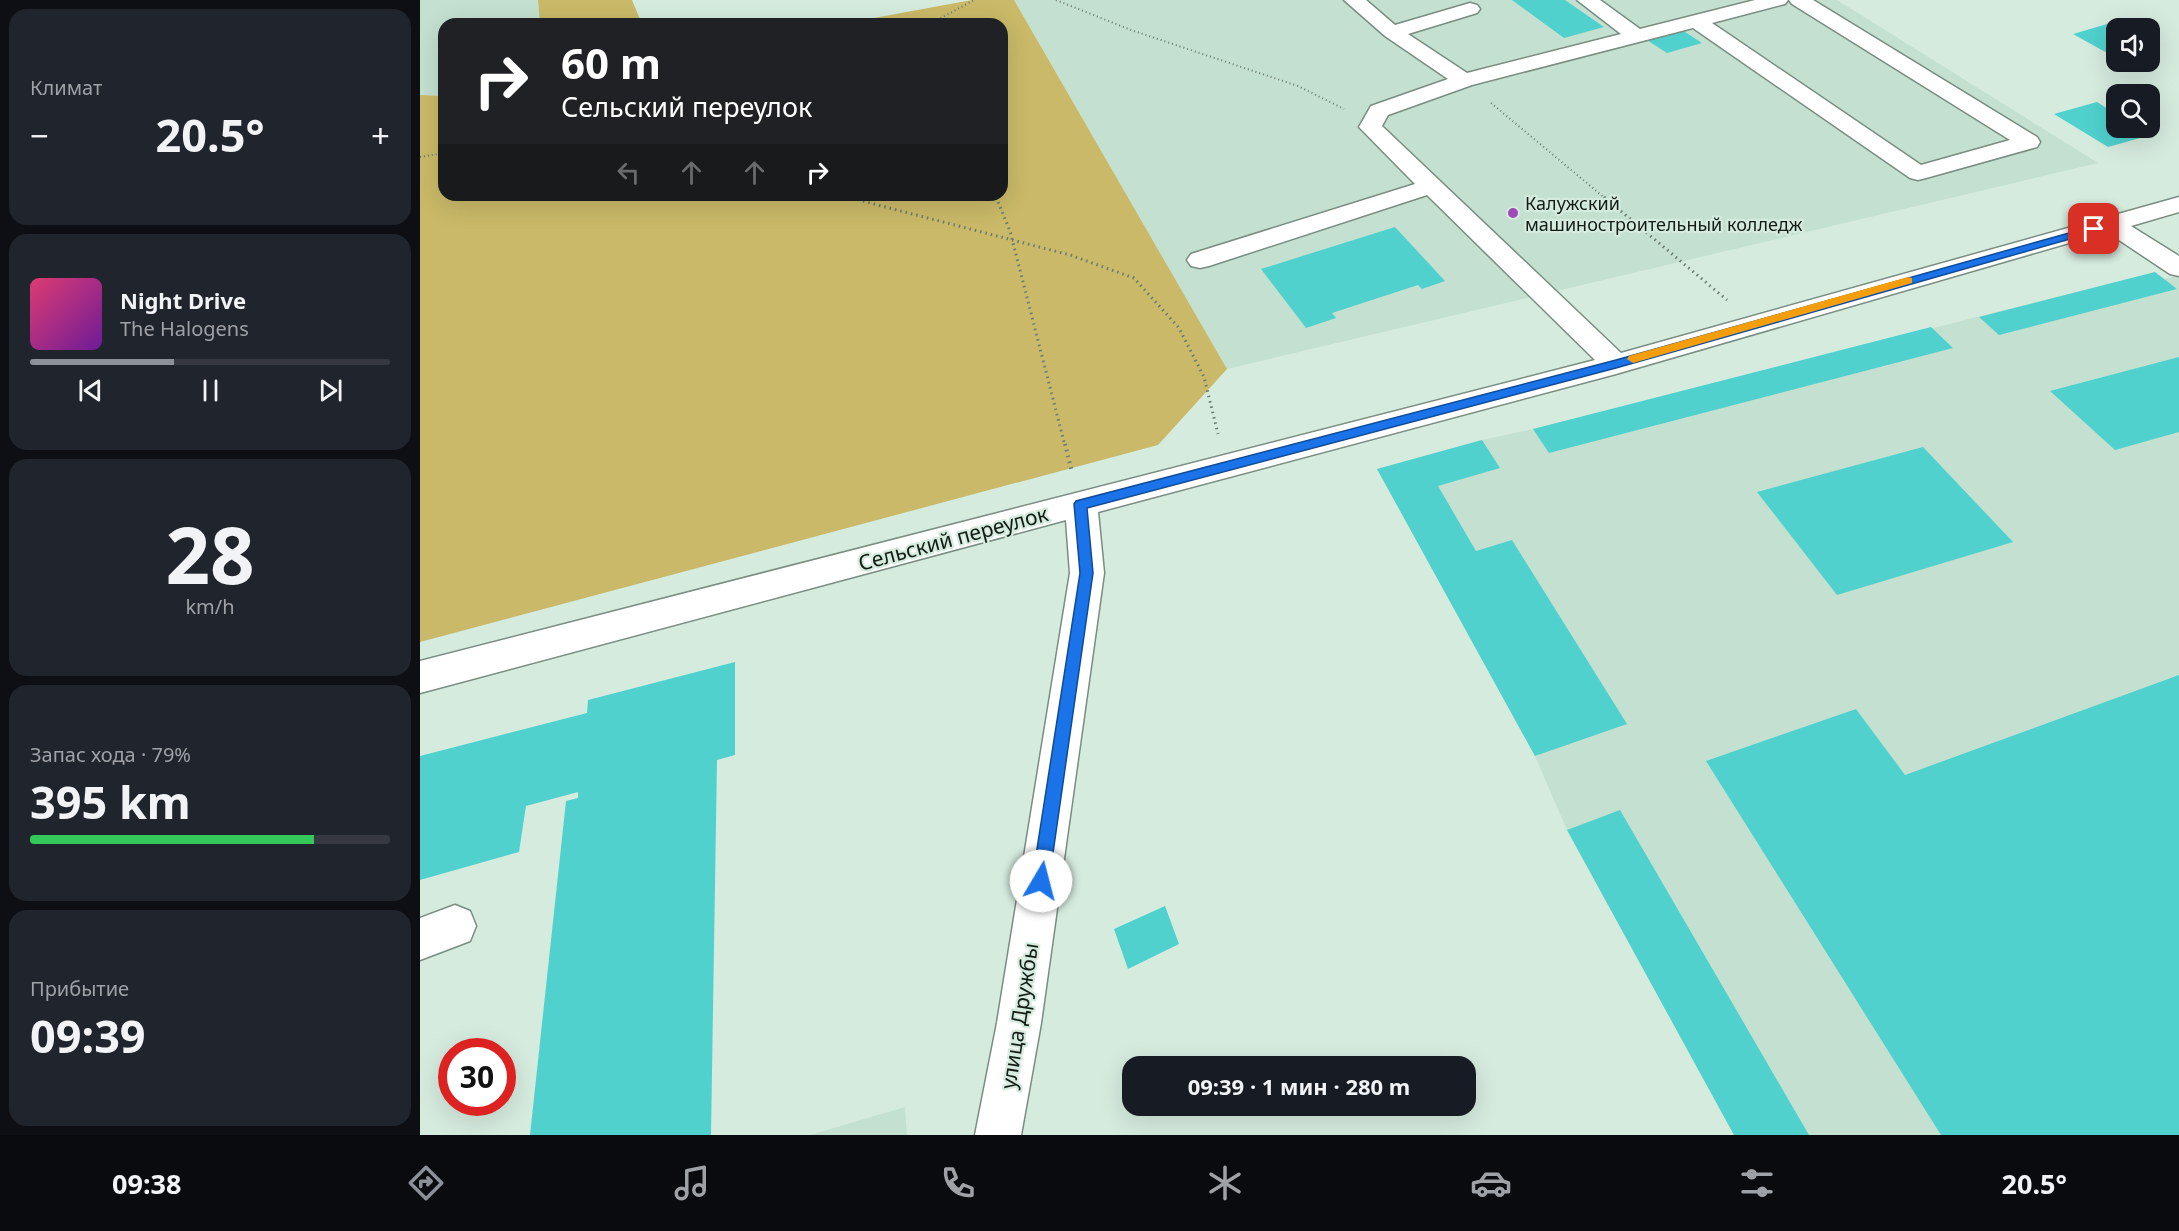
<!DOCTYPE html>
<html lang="ru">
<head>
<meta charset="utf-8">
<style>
	:root { --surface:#171b24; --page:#20242c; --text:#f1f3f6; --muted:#9ea1a6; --line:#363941; --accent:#8c9099 }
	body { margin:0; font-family:"Noto Sans",sans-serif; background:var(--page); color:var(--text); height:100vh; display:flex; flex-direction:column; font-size:22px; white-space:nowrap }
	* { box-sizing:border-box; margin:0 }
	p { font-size:20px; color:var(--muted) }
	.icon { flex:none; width:33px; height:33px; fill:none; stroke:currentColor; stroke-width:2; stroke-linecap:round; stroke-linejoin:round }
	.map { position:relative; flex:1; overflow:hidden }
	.details { display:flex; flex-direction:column; gap:9px; padding:9px; background:#0d0f14; width:420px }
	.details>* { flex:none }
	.hud { position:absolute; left:18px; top:18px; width:570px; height:183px; border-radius:18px; box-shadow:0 6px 24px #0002; background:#202124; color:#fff; overflow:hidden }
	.controls { position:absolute; left:1686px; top:18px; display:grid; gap:12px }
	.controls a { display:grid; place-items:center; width:54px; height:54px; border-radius:12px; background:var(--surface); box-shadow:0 6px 24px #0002; font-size:30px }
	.speed { position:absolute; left:18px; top:1038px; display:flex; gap:12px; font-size:30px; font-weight:700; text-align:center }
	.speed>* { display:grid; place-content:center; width:78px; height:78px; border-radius:50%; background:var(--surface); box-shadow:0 6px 24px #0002; line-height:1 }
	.speed .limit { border:9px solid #d22; background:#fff; color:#111 }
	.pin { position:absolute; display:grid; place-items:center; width:51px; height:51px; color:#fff; margin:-26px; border-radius:12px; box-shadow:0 3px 9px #0006 }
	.me { position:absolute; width:66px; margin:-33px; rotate:8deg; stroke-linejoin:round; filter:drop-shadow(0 0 4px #0008) }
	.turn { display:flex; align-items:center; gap:21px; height:126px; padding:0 24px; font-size:27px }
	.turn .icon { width:78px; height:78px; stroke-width:2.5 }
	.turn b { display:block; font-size:42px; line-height:51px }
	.lanes { display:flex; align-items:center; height:57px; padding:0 24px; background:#0003; justify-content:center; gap:30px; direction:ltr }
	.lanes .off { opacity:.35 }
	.big { font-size:45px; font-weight:700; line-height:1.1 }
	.details .tile { flex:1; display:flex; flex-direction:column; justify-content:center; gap:9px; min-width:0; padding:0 21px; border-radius:18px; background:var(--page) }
	.details .dial { align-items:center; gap:0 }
	.dial b { font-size:78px; line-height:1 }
	.song { display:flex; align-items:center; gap:18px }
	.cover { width:72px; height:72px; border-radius:9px; background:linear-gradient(135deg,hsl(340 70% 55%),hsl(280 70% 35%)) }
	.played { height:6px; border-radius:3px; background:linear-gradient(90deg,var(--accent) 40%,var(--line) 40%) }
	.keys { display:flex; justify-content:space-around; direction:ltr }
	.heat { display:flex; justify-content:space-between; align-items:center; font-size:33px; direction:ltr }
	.charge { height:9px; border-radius:4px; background:linear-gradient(90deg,#34c759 79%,var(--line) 0) }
	.trip { position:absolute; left:702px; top:1056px; width:354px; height:60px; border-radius:18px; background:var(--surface); box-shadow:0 6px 24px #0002; font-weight:700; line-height:60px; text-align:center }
	.tabs { display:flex; height:96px; justify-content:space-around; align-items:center; background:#090b0e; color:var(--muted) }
	.tabs .icon { width:42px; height:42px }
	.tabs .on { color:var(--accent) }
	.tabs b { font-size:27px; color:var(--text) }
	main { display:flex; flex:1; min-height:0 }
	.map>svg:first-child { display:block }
</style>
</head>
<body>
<main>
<section class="details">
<div class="tile"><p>Климат</p>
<div class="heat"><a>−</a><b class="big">20.5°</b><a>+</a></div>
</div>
<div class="tile">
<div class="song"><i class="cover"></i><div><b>Night Drive</b><p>The Halogens</p></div></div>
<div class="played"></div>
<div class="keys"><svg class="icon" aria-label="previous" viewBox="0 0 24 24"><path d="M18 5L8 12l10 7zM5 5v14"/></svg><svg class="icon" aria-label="pause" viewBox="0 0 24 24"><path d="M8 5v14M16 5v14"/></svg><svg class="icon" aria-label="next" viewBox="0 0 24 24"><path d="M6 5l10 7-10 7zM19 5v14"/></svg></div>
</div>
<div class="tile dial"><b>28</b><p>km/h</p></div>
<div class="tile"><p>Запас хода · 79%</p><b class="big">395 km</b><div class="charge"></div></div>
<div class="tile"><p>Прибытие</p><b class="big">09:39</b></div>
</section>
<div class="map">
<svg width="1759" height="1135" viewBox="0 0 1759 1135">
	<rect width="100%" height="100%" fill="#d5ebde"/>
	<path fill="#c3e0d0" d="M0 0H118L120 24H24V96L0 95Z
		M594 0H1417L1678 163 807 369Z
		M1735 272 1744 279 1759 275V1135H1314L1147 830 1115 756 957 469 1062 440 1113 429Z
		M485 1107 487 1135H390Z"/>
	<path fill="#c9b968" d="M118 0H212L222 24H120Z
		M552 0H594L807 369 738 445 0 642V95L24 96V195H582V24H421Z"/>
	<path fill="#50d1ce" d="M1092 0H1145L1184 27 1144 38Z
		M1694 22 1706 28H1696V58L1653 34Z
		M1262 30 1282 43 1247 53 1227 40Z
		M1677 102 1696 114V128H1719L1731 135 1688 147 1634 114Z
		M975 227 1025 281 1002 289 998 285 912 313 916 318 886 328 841 269Z
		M1735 272 1757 289 1579 335 1559 317Z
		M1511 327 1533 348 1129 453 1113 429Z
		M1759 357V432L1695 450 1630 391Z
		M1062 440 1080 468 1018 486 1056 551 1092 540 1207 724 1115 756 957 469Z
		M1503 447 1593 542 1417 595 1337 492Z
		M315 662V755L297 760 291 1135H110L146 801 158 798V792L106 806 99 852 0 880V756L167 713 168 700Z
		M1759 675V1135H1521L1286 761 1436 709 1485 775Z
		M1200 810 1389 1135H1314L1147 830Z
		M745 906 759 944 708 969 694 929Z"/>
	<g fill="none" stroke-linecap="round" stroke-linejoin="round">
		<defs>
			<path id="minor" d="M924 0H946L975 25 1050 3 1057 5 1060 9 1057 13 988 34 1047 73 1201 34 1157 0H1180L1220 29 1335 0H1368L1365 4 1292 23 1501 165 1590 140 1372 4 1369 0H1393L1617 137 1620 142 1617 147 1506 178 1498 180 1490 178 1273 28 1052 85 968 115 962 126 1201 353 1759 197V212L1711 226 1759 256V276L1750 274 1687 232 1196 374 678 512 684 573 621 1023 601 1135H555L577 1023 650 573 646 520 0 693V661L1175 360 1007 195 789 266 780 268 771 266 767 260 771 254 995 184 939 127 951 106 1028 79 965 36Z
				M35 905 50 911 56 926 50 941 0 960V918Z"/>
		</defs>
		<use href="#minor" stroke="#798d82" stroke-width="3"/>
		<path stroke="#6b7a72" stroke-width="2" stroke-dasharray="1 3" stroke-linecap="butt" d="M636 0 711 30 878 86 924 109
			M510 24 554 0
			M1071 103 1186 199
			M0 157 24 153
			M418 195 433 199
			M575 195 577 199"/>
		<path stroke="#6b7a72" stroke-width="3" stroke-dasharray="1.5 4" stroke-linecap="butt" d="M427 197 650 255 714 278 759 328 784 377 798 434
			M576 197 590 231 645 446
			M1184 197 1307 300"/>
		<path stroke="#6b7a72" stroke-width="4" stroke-dasharray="1.5 4.5" stroke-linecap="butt" d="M645 444 652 472"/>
		<use href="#minor" fill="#fff" fill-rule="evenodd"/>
	</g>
	<path fill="#1a73e8" stroke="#114b97" stroke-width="1.5" d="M1674 226 1679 229 1678 231 1196 368 667 508 673 573 629 881 626 887 621 890 615 887 612 881 660 573 654 504 656 501 1196 360Z"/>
	<path fill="#f59e0b" d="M1488 277 1492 278V283L1213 363 1207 359 1209 356Z"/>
	<circle fill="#9e4ab8" stroke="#d5ebde" stroke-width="2" cx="1093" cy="213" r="6"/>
	<g text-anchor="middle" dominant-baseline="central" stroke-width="4.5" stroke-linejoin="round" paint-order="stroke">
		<g font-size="18" fill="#131b17" stroke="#d5ebde" text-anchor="start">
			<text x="1105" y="203">Калужский<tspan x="1105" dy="21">машиностроительный колледж</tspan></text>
		</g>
		<g font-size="21" fill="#131b17" stroke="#d5ebde">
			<text transform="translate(533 538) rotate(-15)">Сельский переулок</text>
			<text transform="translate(599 1016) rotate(-81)">улица Дружбы</text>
		</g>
	</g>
</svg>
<div class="controls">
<a><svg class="icon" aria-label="sound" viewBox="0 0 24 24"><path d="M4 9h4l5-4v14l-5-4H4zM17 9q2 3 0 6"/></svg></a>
<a><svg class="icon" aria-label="search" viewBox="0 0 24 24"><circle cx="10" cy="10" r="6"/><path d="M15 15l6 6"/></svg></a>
</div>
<div class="speed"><div class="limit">30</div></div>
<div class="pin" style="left:1674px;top:229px;background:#d93025"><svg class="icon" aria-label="arrive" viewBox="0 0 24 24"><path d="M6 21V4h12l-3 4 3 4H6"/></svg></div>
<svg class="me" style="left:621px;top:881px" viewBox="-20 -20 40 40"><circle r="19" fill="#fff"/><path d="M0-13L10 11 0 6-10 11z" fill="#1a73e8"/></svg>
<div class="trip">09:39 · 1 мин · 280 m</div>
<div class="hud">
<div class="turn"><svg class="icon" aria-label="right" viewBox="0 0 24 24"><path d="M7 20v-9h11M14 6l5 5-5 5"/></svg><div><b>60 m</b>Сельский переулок</div></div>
<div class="lanes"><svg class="icon off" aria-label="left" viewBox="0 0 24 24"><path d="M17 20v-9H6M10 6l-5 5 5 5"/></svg><svg class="icon off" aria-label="ahead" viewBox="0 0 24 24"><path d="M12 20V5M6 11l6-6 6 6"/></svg><svg class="icon off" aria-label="ahead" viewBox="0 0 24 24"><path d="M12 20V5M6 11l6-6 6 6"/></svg><svg class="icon" aria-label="right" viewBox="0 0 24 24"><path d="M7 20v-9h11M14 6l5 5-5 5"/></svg></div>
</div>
</div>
</main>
<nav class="tabs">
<b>09:38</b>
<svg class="icon on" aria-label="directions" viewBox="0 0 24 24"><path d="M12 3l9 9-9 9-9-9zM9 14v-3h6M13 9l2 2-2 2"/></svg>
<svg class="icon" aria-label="music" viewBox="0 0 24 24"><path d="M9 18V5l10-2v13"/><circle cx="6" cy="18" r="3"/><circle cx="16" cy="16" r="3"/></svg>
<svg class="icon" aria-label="phone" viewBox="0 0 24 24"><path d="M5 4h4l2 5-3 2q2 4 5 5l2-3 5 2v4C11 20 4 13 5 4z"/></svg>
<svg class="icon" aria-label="climate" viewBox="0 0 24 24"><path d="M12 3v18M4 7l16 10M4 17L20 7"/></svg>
<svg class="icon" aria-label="car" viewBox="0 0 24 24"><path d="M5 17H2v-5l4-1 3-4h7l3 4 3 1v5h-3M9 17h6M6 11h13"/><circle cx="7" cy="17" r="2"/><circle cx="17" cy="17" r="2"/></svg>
<svg class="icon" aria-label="filters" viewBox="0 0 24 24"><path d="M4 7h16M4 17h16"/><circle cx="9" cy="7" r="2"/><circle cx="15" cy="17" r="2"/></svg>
<b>20.5°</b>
</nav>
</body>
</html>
